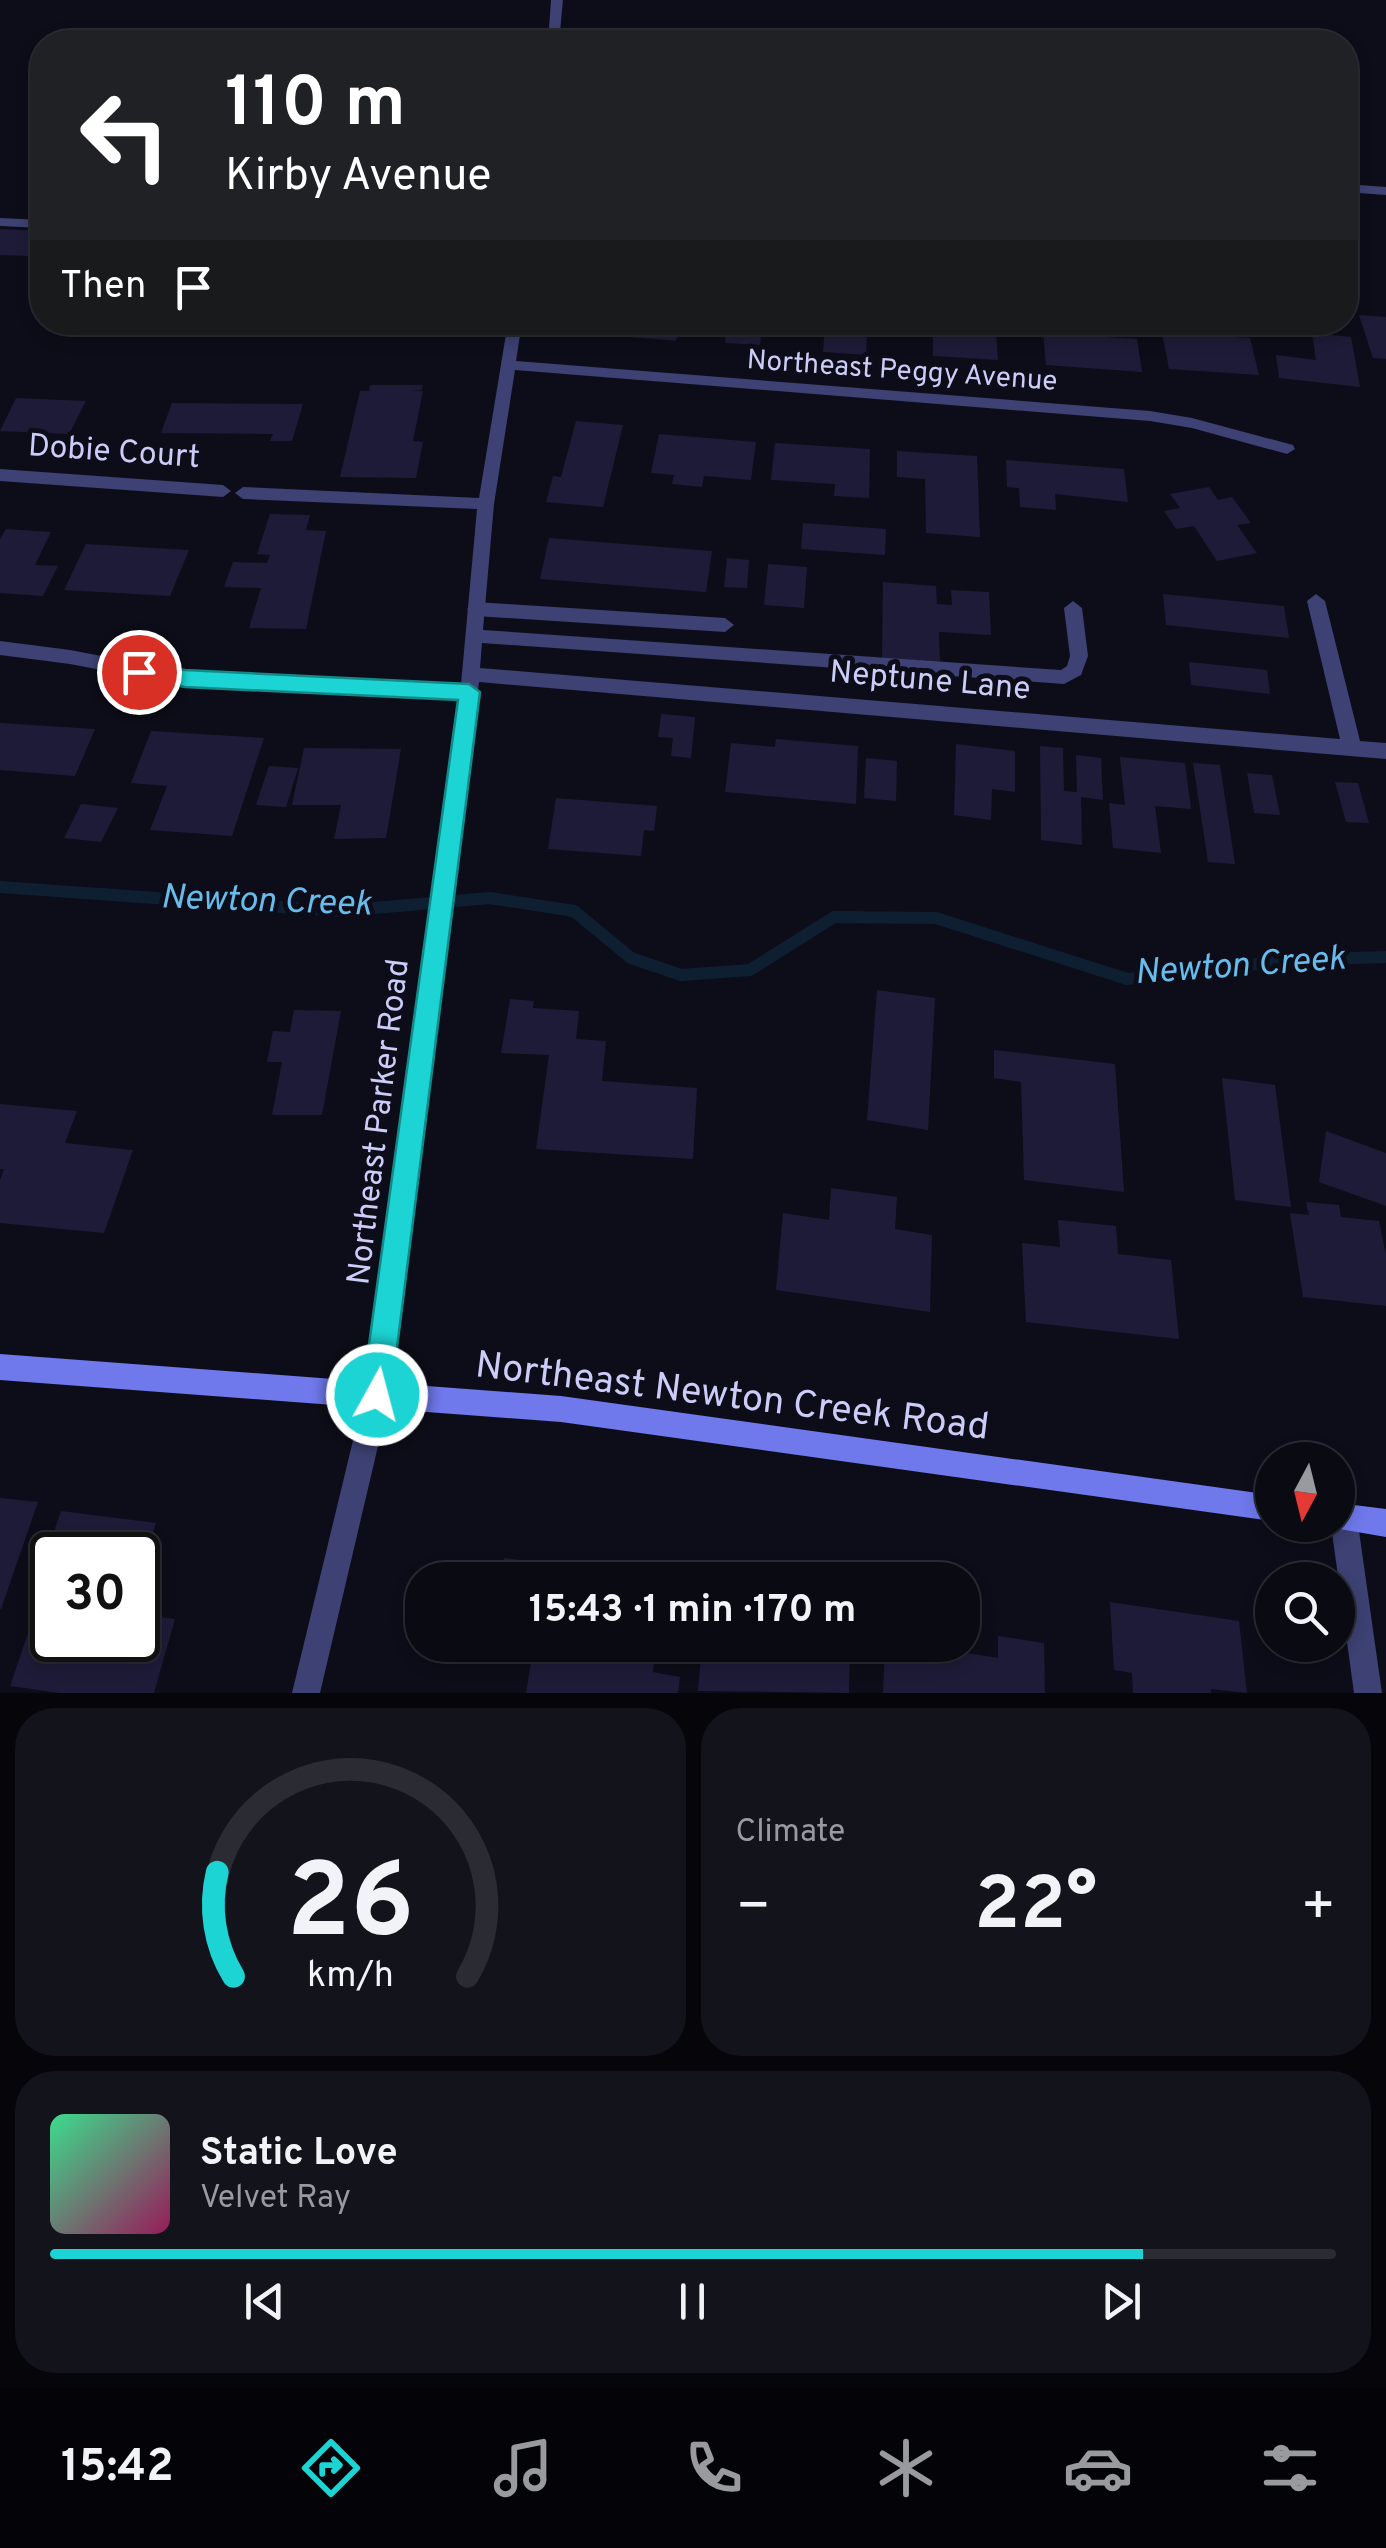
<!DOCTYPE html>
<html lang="en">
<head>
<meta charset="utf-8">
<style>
	:root { --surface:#0a0a13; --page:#13131c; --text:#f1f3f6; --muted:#999aa0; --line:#2a2b33; --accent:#1cd4d3 }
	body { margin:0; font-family:Overpass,sans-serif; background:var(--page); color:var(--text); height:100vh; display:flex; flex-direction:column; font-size:38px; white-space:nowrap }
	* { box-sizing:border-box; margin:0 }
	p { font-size:32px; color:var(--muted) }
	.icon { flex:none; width:55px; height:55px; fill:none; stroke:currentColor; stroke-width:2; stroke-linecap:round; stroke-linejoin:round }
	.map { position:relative; height:1693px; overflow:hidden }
	.side { display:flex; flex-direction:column; gap:15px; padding:15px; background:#06060a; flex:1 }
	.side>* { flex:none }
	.guide { position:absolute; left:30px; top:30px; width:1328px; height:305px; border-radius:40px; box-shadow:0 5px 15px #0003,0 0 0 2px var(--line); background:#202124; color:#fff; overflow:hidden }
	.needle { width:65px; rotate:187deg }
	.buttons { position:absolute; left:1255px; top:1442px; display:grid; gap:20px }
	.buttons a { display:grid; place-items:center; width:100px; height:100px; border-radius:50%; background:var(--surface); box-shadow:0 5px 15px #0003,0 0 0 2px var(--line); font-size:50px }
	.speed { position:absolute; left:30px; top:1532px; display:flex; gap:20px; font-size:50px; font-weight:700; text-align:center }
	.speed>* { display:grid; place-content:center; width:130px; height:130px; border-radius:50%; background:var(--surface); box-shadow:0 5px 15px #0003,0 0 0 2px var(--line); line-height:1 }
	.speed .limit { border:5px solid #111; border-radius:15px; background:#fff; color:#111 }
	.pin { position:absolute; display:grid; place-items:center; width:85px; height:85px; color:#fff; margin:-42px; border:5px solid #fff; border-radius:50%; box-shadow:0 2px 10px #0007 }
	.me { position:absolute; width:110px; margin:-55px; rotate:7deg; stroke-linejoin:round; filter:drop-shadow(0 0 8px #0008) }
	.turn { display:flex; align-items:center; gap:35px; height:210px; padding:0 30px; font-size:45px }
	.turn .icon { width:130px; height:130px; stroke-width:2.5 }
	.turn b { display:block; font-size:70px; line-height:85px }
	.then { display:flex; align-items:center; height:95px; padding:0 30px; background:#0003; gap:20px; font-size:38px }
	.big { font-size:75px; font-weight:700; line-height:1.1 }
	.side .tile { flex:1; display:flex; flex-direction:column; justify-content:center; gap:15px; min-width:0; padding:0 35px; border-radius:40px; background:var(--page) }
	.side .dial { align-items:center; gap:0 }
	.dial svg { height:260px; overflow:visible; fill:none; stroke:var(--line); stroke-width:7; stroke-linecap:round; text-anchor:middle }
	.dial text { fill:var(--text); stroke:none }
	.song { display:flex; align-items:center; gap:30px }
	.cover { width:120px; height:120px; border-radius:15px; background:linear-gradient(135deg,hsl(150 70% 55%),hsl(330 70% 35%)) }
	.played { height:10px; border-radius:5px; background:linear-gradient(90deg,var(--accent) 85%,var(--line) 85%) }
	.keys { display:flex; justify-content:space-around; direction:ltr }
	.heat { display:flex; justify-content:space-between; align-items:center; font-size:55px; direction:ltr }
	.side .tiles { flex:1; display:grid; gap:15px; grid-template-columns:1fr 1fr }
	.tile:last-child { grid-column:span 2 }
	.trip { position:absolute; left:405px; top:1562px; width:575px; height:100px; border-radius:40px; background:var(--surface); box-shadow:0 5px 15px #0003,0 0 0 2px var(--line); font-weight:700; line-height:100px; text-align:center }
	.tabs { display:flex; height:160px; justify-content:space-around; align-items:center; background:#040408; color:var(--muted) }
	.tabs .icon { width:70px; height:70px }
	.tabs .active { color:var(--accent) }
	.tabs b { font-size:45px; color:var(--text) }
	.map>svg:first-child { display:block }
</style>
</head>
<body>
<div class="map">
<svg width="1386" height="1693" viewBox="0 0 1386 1693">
	<rect width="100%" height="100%" fill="#0d0d19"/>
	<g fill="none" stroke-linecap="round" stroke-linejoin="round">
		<path stroke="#0e1f32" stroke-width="12" d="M0 887 339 911 490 898 574 911 631 958 681 975 750 970 834 917 936 918 1127 979 1292 960 1386 957"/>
	</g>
	<path fill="#1e1b38" d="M1345 147H1353L1359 172 1345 171Z
		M0 229 42 231V236L30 256 0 255Z
		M1359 315 1386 317V359L1373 358Z
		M578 322H681L676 341 575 332Z
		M728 322H798L797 328 762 326 760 345 725 343Z
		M841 322H920V335L867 331 866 355 823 352 825 323Z
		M1160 322 1199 323 1202 335 1250 338 1259 375 1169 369Z
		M933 329 996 332 998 360 933 356Z
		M1043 333 1137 339 1142 372 1046 365Z
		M1312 333 1351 337 1360 387 1279 378 1276 355 1316 360Z
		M370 385H423L422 390H408L423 391 413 441 423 442 416 478 340 477 360 391H369Z
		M16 398 86 401 69 434 0 431Z
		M172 403 303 404 292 441H270L273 434 161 433Z
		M576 421 623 425 603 507 546 502 553 476 561 477Z
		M659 434 756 442 751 480 704 476 702 487 672 484 674 475 651 473Z
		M775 443 870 449 869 498 834 496 835 484 771 480Z
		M897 451 977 456 980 537 926 533 925 479 897 477Z
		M1006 460 1124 469 1128 502 1055 494 1056 510 1020 507 1019 488 1007 487Z
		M1209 487 1218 500 1232 497 1251 523 1237 525 1257 553 1217 561 1194 526 1176 529 1164 511 1180 508 1170 494Z
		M270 514 310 515 306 530 326 531 306 629 249 628 261 588 224 587 233 562 267 563 270 555 257 554Z
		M803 523 886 529 885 555 801 549Z
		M6 529 51 532 35 565 58 566 43 596 0 593V539Z
		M549 538 712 551 706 592 540 579Z
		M86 544 189 550 170 596 64 590Z
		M727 558 749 560 747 588 724 587Z
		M768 564 807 567 804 608 764 605Z
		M883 582 936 586 937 604 952 605 951 590 989 592 991 635 939 632 940 663 882 659Z
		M1163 594 1284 606 1289 638 1166 625Z
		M1189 662 1267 670 1270 694 1191 685Z
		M661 714 695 717 691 758 671 756 673 738 658 737Z
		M0 723 95 729 75 776 0 770Z
		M151 731 264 738 232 836 150 830 167 786 131 783Z
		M776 739 858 746 856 804 725 792 731 743 775 747Z
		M956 744 1015 751V792L992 789 991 820 954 815Z
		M1040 746 1063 748 1064 791 1077 792 1076 755 1101 758 1103 800 1081 797 1082 845 1041 840Z
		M304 748 401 749 386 838 334 839 341 805H292Z
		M1120 757 1185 763 1191 809 1155 806 1161 853 1113 848 1109 803 1125 805Z
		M866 758 897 761 896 801 864 798Z
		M1193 763 1220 765 1235 864 1208 862Z
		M269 766 298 768 286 807 256 805Z
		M1247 773 1272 775 1280 815 1254 813Z
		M1335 782 1358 783 1369 823 1346 822Z
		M556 798 657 806 654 831 644 830 641 856 548 849Z
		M81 804 118 808 101 842 64 838Z
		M877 990 935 998 928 1130 867 1120Z
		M510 999 534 1001 533 1008 579 1011 576 1039 606 1041 602 1081 697 1088 693 1159 536 1149 549 1055 501 1053Z
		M294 1010 341 1011 322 1115H272L282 1062H267L273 1031 290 1032Z
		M994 1050 1115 1064 1124 1192 1024 1180 1021 1082 994 1078Z
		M1222 1078 1275 1085 1291 1207 1235 1200Z
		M0 1104 77 1111 65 1143 133 1150 104 1233 0 1223V1180L4 1169H0Z
		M1326 1131 1386 1153V1206L1319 1182Z
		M831 1188 897 1197 895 1229 932 1235 930 1312 776 1290 783 1213 829 1220Z
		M1306 1202 1339 1205 1341 1217 1379 1221 1386 1255V1306L1303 1297 1290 1213 1309 1215Z
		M1058 1220 1116 1226 1118 1254 1171 1260 1179 1339 1026 1322 1022 1243 1060 1247Z
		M0 1498 38 1502 1 1609H0Z
		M61 1511 156 1523 138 1582V1555H52V1640H138V1614L175 1619 154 1693H59L10 1686 41 1595 33 1594Z
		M504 1558 648 1578 647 1580H500Z
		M1110 1602 1239 1621 1247 1693 1211 1689V1693H1133L1132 1673 1114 1670Z
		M998 1636 1044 1643 1045 1693H883L885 1645H917L998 1658Z
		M488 1645H656L653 1672 680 1677 678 1693H526L531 1662 486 1655Z
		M702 1645H850L849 1693 698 1691Z"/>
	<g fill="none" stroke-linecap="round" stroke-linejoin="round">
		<path fill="#3d4173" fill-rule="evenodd" d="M476 602 725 618 734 625 725 632 476 616 467 609Z"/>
		<path fill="#3d4173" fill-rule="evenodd" d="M551 0H563L559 42H548Z
			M1345 184 1386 187V195L1345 192Z
			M0 218 42 220V228L0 226Z
			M508 322H522L516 361 1150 411 1192 418 1293 445 1295 449 1287 454 1192 428 1150 421 515 370 494 504 483 630 1061 670 1067 666 1070 656 1064 608 1073 601 1082 608 1088 656 1081 675 1064 684 482 643 480 668 1340 739 1307 601 1316 594 1325 601 1360 741 1386 743V759L479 682 390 1395 320 1693H292L364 1395 459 699 185 686 70 664 0 655V641L70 650 185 672 461 684 477 509 243 499 235 493 243 487 479 498Z
			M0 469 223 485 231 491 223 497 0 481Z
			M1343 1503 1353 1507 1357 1517 1382 1693H1354L1331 1525H1338V1506Z"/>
		<path fill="#6f79ec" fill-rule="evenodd" d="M0 1354 561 1396 1272 1495V1521L561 1422 0 1380Z
			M1338 1503 1386 1509V1537L1328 1527 1338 1525Z"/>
	</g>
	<path fill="#1cd4d3" stroke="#128a89" stroke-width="2.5" d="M139 663 185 670 469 684 480 692 391 1395 387 1406 377 1410 366 1406 362 1395 458 700 185 687 131 677 128 672Z"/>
	<g text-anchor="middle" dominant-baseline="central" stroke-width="10" stroke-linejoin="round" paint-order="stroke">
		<g font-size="28" fill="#ccccf8" stroke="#0d0d19">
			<text transform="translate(902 372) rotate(4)">Northeast Peggy Avenue</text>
		</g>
		<g font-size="32" fill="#ccccf8" stroke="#0d0d19">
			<text transform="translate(114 453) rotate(4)">Dobie Court</text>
			<text transform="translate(930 682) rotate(5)">Neptune Lane</text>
			<text transform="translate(380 1122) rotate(-83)">Northeast Parker Road</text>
		</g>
		<g font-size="35" font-style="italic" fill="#67bceb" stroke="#0d0d19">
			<text transform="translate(266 902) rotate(2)">Newton Creek</text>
			<text transform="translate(1240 967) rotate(-4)">Newton Creek</text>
		</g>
		<g font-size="38" fill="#ccccf8" stroke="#0d0d19">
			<text transform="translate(732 1398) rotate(7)">Northeast Newton Creek Road</text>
		</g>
	</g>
</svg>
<div class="buttons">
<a><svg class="needle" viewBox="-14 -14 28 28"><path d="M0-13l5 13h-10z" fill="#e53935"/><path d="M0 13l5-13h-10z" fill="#999aa0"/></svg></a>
<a><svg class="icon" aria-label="search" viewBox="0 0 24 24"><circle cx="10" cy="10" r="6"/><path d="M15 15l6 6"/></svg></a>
</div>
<div class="speed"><div class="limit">30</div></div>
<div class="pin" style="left:139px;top:672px;background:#d93025"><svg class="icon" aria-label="arrive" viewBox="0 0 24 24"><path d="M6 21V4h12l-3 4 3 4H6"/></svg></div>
<svg class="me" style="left:377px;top:1395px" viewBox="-20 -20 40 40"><circle r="17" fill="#1cd4d3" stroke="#fff" stroke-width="3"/><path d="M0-11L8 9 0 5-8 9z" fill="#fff"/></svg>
<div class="trip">15:43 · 1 min · 170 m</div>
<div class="guide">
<div class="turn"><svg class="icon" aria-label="left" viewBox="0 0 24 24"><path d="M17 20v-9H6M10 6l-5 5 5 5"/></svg><div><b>110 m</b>Kirby Avenue</div></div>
<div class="then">Then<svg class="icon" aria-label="arrive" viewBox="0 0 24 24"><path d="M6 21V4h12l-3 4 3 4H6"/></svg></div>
</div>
</div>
<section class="side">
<div class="tiles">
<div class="tile dial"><svg viewBox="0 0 100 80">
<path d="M14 69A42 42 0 1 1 86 69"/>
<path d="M14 69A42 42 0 0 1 9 37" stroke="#1cd4d3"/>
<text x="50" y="56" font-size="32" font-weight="700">26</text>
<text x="50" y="72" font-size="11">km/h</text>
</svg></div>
<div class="tile"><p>Climate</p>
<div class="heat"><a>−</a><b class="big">22°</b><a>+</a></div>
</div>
<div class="tile">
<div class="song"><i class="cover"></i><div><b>Static Love</b><p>Velvet Ray</p></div></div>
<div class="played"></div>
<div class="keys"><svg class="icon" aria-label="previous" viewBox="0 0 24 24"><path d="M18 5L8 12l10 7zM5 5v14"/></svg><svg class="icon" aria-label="pause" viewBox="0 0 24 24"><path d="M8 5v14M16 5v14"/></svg><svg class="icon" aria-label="next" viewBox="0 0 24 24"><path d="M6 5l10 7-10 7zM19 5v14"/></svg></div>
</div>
</div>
</section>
<nav class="tabs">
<b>15:42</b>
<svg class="icon active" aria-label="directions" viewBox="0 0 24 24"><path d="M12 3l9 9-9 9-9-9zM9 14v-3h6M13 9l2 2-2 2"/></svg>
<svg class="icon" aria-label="music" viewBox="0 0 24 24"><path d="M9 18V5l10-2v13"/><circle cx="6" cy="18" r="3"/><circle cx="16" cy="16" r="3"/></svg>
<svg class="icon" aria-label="phone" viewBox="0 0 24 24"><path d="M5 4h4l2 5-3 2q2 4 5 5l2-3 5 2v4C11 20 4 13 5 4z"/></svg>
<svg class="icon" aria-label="climate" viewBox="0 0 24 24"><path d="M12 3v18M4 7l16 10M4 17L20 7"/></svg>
<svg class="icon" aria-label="car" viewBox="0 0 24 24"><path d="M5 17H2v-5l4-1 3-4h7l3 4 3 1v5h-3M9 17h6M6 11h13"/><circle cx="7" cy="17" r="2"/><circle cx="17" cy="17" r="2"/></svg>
<svg class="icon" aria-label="filters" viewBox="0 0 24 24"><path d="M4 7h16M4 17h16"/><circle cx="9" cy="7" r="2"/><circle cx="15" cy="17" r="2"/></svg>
</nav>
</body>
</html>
